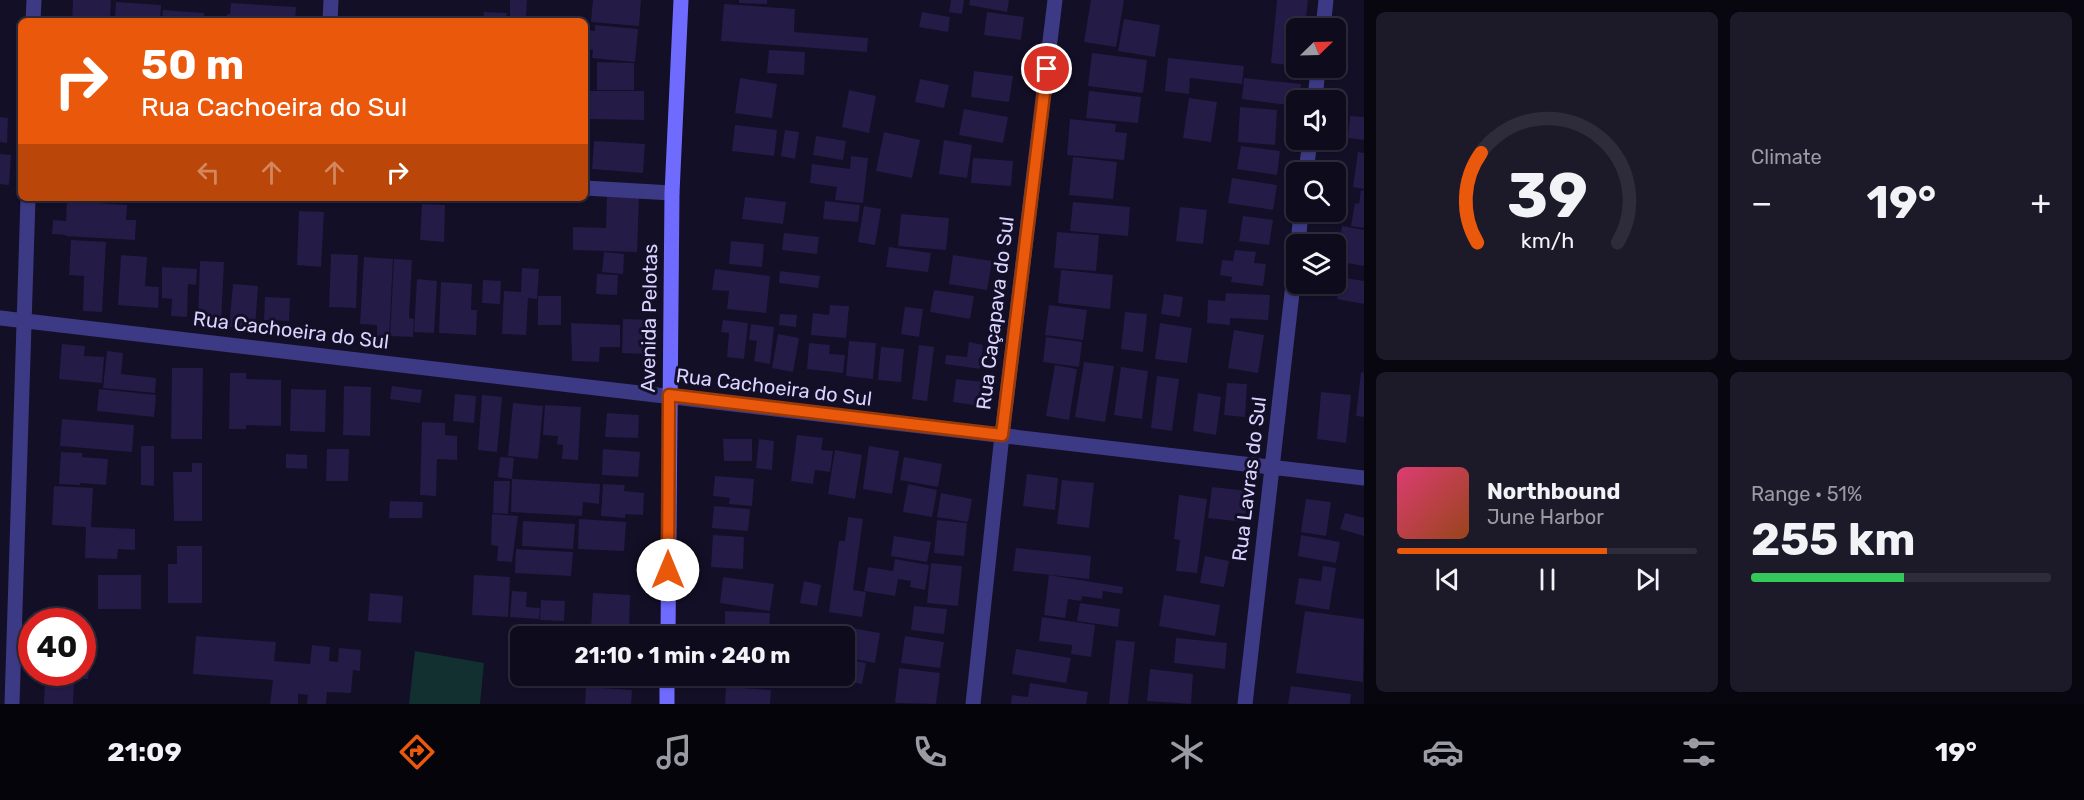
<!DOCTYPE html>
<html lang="en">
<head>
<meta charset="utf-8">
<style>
	:root { --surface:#0e0b1c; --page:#1c1929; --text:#f1f3f6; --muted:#9b9ba3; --line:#2e2b3b; --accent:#ea580c }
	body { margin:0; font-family:Rubik,sans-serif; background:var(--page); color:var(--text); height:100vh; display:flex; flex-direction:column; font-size:22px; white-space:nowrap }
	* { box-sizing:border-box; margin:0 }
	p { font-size:20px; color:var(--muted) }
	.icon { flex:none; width:33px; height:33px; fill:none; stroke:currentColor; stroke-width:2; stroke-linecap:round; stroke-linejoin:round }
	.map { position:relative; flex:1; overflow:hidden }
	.panel { display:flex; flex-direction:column; gap:12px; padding:12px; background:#08060f; width:720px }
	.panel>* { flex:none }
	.banner { position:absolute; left:18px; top:18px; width:570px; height:183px; border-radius:9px; box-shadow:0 2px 4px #0004,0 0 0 2px var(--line); background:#ea580c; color:#fff; overflow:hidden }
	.needle { width:39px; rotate:67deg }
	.tools { position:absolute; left:1286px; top:18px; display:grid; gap:12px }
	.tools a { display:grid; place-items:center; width:60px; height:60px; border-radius:9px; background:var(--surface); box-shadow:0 2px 4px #0004,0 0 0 2px var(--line); font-size:30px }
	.speed { position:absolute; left:18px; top:608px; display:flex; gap:12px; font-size:30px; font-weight:700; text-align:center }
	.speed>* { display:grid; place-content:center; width:78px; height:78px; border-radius:50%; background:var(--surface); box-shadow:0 2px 4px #0004,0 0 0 2px var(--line); line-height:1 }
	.speed .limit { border:9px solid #d22; background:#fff; color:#111 }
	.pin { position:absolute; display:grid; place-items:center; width:51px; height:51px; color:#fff; margin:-26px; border:3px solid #fff; border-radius:50%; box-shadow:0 2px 6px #0007 }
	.me { position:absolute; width:66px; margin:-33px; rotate:0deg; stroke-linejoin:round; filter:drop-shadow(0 0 4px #0008) }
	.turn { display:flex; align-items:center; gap:21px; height:126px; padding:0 24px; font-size:27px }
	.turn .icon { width:78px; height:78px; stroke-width:2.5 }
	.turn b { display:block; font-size:42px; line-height:51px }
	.lanes { display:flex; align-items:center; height:57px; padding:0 24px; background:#0003; justify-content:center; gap:30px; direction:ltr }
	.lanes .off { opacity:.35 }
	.big { font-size:45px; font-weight:700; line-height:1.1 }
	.panel .widget { flex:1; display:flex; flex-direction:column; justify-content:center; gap:9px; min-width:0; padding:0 21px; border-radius:9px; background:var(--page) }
	.panel .dial { align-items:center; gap:0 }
	.dial svg { height:156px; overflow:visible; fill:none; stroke:var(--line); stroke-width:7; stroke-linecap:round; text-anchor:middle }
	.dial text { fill:var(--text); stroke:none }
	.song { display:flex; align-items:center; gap:18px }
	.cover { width:72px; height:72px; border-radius:9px; background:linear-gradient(135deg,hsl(340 70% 55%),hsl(20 70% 35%)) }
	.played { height:6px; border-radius:3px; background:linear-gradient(90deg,var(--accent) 70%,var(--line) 70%) }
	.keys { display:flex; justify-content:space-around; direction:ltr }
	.heat { display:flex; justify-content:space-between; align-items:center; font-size:33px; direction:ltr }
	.charge { height:9px; border-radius:4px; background:linear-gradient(90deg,#34c759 51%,var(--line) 0) }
	.panel .tiles { flex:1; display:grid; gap:12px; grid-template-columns:repeat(2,1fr) }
	.trip { position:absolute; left:510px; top:626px; width:345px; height:60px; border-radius:9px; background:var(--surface); box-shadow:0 2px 4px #0004,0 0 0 2px var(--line); font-weight:700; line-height:60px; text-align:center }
	.tab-bar { display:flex; height:96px; justify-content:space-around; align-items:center; background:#06040b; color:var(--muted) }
	.tab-bar .icon { width:42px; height:42px }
	.tab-bar .current { color:var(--accent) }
	.tab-bar b { font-size:27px; color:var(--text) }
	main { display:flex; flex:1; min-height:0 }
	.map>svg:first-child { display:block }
</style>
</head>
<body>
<main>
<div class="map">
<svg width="1364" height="704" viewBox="0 0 1364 704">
	<rect width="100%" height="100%" fill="#130f26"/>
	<path fill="#12302f" d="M415 651 484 663 480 704H409Z"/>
	<path fill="#241b47" d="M73 0H111L110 21H72Z
		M510 0H527L526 16H510Z
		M593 0H641L639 26 591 22Z
		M739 0H767V4L739 3Z
		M951 0H964L962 14 949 12Z
		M970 0H1009L1007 12 969 5Z
		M1091 0H1124L1116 47 1084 42Z
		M1277 0H1308L1305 28H1296V66L1271 63Z
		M116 2 161 5 160 21 115 17Z
		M231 3 296 7 295 21H226L227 14H230Z
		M724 4 795 9 794 32 868 38 867 52 721 41Z
		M163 10 204 13V21H162Z
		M484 12 507 13 506 21H483Z
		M922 12 950 17 948 32 919 27Z
		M987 12 1024 17 1021 40 984 35Z
		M1124 19 1160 25 1155 57 1118 51Z
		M595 25 638 29 635 62 592 58 593 50 585 49V30L595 31Z
		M769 50 805 52 804 75 767 73Z
		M1092 53 1147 60 1143 93 1088 86Z
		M1168 58 1244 66 1242 84 1190 78 1189 94 1165 91Z
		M597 62 634 63V90H597Z
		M974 71 1013 76 1009 102 971 97Z
		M740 78 777 84 772 118 735 113Z
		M1244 78 1301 84 1299 100H1296V106L1242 99Z
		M920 79 949 85 944 108 915 102Z
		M849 90 876 96 869 133 842 127Z
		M590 91H644V120L590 119Z
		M1089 91 1141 97 1138 123 1086 118Z
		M1189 98 1217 102 1211 142 1183 138Z
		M1240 107 1277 110 1275 145 1238 142Z
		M964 109 1008 117 1003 143 959 135Z
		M1350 116 1364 117V140L1348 138Z
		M0 117 8 118 7 143 0 142Z
		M1070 119 1116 124 1115 132 1127 133 1124 160 1067 155Z
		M735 125 777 130 774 156 732 151Z
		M785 130 799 132 795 159 781 156Z
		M884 132 920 140 912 178 876 171Z
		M816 136 846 141 843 160 813 155Z
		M944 140 972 145 967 178 939 174Z
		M594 141 645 144 643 173 592 169Z
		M1241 146 1280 151 1277 175 1237 169Z
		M1358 152 1364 153V189L1353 187Z
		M0 154 11 155 9 185 0 184Z
		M851 156 868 158 863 203 835 200 837 187 810 183 812 164 850 169Z
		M1073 157 1117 162 1113 199 1069 195Z
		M973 158 1013 161 1011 186 971 183Z
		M1232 178 1277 185 1273 210 1228 203Z
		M1361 190 1364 191V228L1351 226 1355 203 1359 204Z
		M607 195 639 197 637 252 573 250V227L606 228Z
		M745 197 786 202 783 224 742 219Z
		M67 201 127 205 126 220H136L135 240 65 236 66 235 52 234 53 220 66 221Z
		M825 201 860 205 858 222 823 219Z
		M1073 202 1130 207 1128 236 1070 231Z
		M422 204 445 205 444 242 420 240Z
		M864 206 881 209 875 245 858 242Z
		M1180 207 1207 210 1203 244 1176 241Z
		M299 211 324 212 321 267 297 265Z
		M901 214 949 218 946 250 898 246Z
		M1243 216 1273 220 1269 245 1239 241Z
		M1342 226 1364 230V266L1336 261Z
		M1057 232 1099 235 1096 271 1054 268Z
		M784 233 819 237 817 254 782 250Z
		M71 240 106 242 102 312 83 311 84 276 69 275Z
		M731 241 764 244 762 267 729 264Z
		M889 247 931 253 928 272 886 267Z
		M1235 250 1256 252 1254 263 1266 264 1263 286 1231 282 1232 277 1220 275 1222 260 1233 261Z
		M604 252 624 254 623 274 602 272Z
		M331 254 358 255 356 308 329 307Z
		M121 255 147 257 145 286 159 287 158 308 118 305Z
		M953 255 992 261 987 290 949 284Z
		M364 257 393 259 389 338 377 337V325L360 324Z
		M394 259 412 260 409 318 414 319 413 337 390 336Z
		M200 261 224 262 221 323 198 321Z
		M162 267 197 269 196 285 188 284 187 317 171 316 172 299 162 298Z
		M522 268 539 269 537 299 528 298 526 335 502 334 504 291 521 292Z
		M715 269 770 276 766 313 727 309 729 291 712 290Z
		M1061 270 1113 275 1110 309 1058 303Z
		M780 271 820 276 818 288 779 283Z
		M597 274 618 275 617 295 596 294Z
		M1340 277 1364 281V304L1337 299Z
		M417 279 437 281 434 333 414 332Z
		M483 280 501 281 500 304 482 303Z
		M441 282 472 284 471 310H477L476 335 439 333Z
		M233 284 258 286 255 328 229 327Z
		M934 290 974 296 970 319 930 312Z
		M1226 293 1270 295 1268 320 1230 318V325L1207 323 1208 300 1225 301Z
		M1164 294 1183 297 1180 317 1161 314Z
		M538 296H561V325H538Z
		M265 297 290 298 289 321 264 320Z
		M830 305 849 306 846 338 811 335 813 313 829 315Z
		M1049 305 1087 310 1083 340 1045 335Z
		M905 307 923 309 919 337 901 334Z
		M1125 312 1147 314 1143 352 1121 349Z
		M780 314 797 315 796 327 779 325Z
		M623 319 648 320 647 354 622 353Z
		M723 320 748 323 744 359 727 357 729 333 721 332Z
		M571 323 620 325V347H600L599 362 572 361Z
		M1160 323 1192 328 1187 363 1155 359Z
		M751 324 774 327 770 364 754 361 757 341 749 340Z
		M1234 330 1264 335 1258 373 1228 368Z
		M778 334 799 338 793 372 772 368Z
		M1046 337 1082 342 1079 367 1043 362Z
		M849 341 876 343 873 379 846 376Z
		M969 342 983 345 980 369 945 364 946 355 967 357Z
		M809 343 830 345 829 354 845 355 843 373 807 369Z
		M62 344 85 346 84 356 104 357 102 383 59 379Z
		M919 345 934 347 927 401 912 399Z
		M881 347 904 349 901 382 878 380Z
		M107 351 123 353 121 374 156 378 155 393 103 388Z
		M1084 362 1114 366 1105 422 1075 417Z
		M1055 365 1077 369 1069 420 1046 416Z
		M1121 367 1148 371 1142 419 1114 415Z
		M172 368H203L202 439H171Z
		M1361 372 1364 373V417L1356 416Z
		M230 373H246V379L281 380V426L246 425V429H229Z
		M1157 376 1179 379 1172 431 1151 428Z
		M956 379 984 382 981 406 953 402Z
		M1227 383 1247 384 1245 417 1224 415Z
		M344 386 371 387 370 436 343 435Z
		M392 386 422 390 420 403 390 399Z
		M99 389 156 395 154 417 97 411Z
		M291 389 326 390 325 432 290 431Z
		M1321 392 1351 395 1346 443 1317 439Z
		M1198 393 1221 397 1216 435 1193 431Z
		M455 394 476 396 474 423 453 421Z
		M482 395 502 397 497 452 478 450Z
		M513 403 543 406 538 459 508 456Z
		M545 405 581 407 578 460 562 459 563 445 557 444 558 436 543 435Z
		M607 413 639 415 638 438 605 437Z
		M62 419 134 425 132 452 60 446Z
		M422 422 445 423V435L457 436V460L437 459 436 496 420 495Z
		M797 435 823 438 821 450 833 451 830 472 815 470 813 484 791 481Z
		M723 439H752V461H724Z
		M759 439 774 441 772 470 756 468Z
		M141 446H154V486L141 485Z
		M869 446 899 451 892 494 863 489Z
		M327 449H349L348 481H326Z
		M603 449 640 452 638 477 602 475Z
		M835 450 862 455 855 499 828 494Z
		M61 452 82 453V457L108 459 106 485 80 483V485L59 484Z
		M286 454 307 455V469L286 468Z
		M500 457 514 458 512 479 498 477Z
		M904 457 942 464 938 487 900 480Z
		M192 463H202V521H174L173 472H192Z
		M1027 474 1058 478 1055 510 1023 506Z
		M715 476 754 479 752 506 729 504 730 498 713 496Z
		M512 479 600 484 599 504 583 502 582 516 511 512Z
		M1062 480 1094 483 1089 528 1057 524Z
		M494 481H510L508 514 493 513Z
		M603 484 625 485 624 491 644 493 643 515 625 514V518L601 516Z
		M908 484 937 490 932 517 903 512Z
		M54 486 93 488 91 527 135 529V550L118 549 117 559 85 558 86 527 52 525Z
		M1212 487 1248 491 1245 522 1208 518Z
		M941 493 972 499 968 522 937 517Z
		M1179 495 1207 499 1197 573 1176 571 1180 540 1174 539Z
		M1306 499 1331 502 1326 536 1301 532Z
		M390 501 423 502 422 518H389Z
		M714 506 750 509 748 531 712 528Z
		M1345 513 1364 518V536L1340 529Z
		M492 514 518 516 512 562 497 561 498 546 491 545Z
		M848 517 863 519 853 590 866 592 862 617 829 612 839 541H845Z
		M579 519 626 522 624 551 578 549Z
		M937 520 967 523 964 556 934 553Z
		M523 521 575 524 573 549 522 546Z
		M713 535 744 537 743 569 711 567Z
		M1301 535 1340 542 1336 563 1298 556Z
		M894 536 931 542 927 562 891 556Z
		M177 546H202V603H168V564H177Z
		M1016 548 1091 556 1089 579 1013 571Z
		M516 549 573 552 571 576 515 573Z
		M1205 556 1229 561 1224 587 1200 583Z
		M895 559 929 565 925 590 910 587 911 581 898 579 895 596 864 591 868 567 893 571Z
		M931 563 962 566 958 606 927 603Z
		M1323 566 1336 568 1329 610 1295 604 1299 578 1321 581Z
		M98 575H141V609H98Z
		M474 575 510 577 508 617 472 615Z
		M1049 575 1123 587 1122 594 1103 591 1102 599 1082 596 1081 601 1068 599 1065 618 1044 615Z
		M723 577 774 584 770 611 720 603Z
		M804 581 821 585 817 606 800 603Z
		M512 591 527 592 526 607 540 608 539 619 510 617Z
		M370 593 403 596 401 623 368 621Z
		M593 593 630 595 629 631 591 628Z
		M1164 595 1220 605 1215 636 1159 626Z
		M541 600 565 601 564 621 540 620Z
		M1080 603 1120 609 1118 627 1077 621Z
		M914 606 947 609 944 634 911 630Z
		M725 611 770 613 769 636H725Z
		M1305 611 1364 619 1363 682 1296 673Z
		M1042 617 1095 625 1091 657 1071 654 1072 645 1039 641Z
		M846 627 880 633 875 663 844 657Z
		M196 636 276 642 274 661 310 664 312 645 330 647 329 661 338 662 339 648 361 650 360 671 353 670 351 693 327 692 326 704H307L308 695 298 694V704H270L273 680 193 674Z
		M905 636 944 642 940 668 901 663Z
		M1176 638 1227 643 1225 669 1174 663Z
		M1116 640 1135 642 1128 704H1109Z
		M82 649 91 650 88 679 75 678V672H82Z
		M1016 649 1071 658 1066 683 1012 674Z
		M844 659 866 663 862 684 834 679V675H844Z
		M899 668 940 673 936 704 895 703Z
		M1150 669 1193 674 1191 704 1147 701Z
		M576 675H630L629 686 575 683Z
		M725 675H766V681L725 678Z
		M45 680 74 682 73 704H44Z
		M1030 683 1088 692 1086 704H1011L1012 695 1028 697Z
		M1291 686 1351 694 1350 704H1288Z
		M586 687 632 690 631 704H585Z
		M726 687 771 690 770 704H725Z"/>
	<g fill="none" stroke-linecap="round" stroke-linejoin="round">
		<path stroke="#3d3a85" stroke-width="15" d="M33 21 34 0
			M330 21 331 0
			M1323 28 1326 0
			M1315 100 1318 68
			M1306 172 1310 140
			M585 188 672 193
			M1298 244 1301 212
			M0 318 1364 478
			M12 704 28 198
			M973 704 1002 435 1055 0
			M1245 704 1296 258"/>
		<path stroke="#6f6bff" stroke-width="15" d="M668 636 672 193 681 0
			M667 704V675"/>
	</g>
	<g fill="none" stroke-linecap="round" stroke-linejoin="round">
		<defs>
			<path id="route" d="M668 570 669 395 1002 435 1047 69"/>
		</defs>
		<use href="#route" stroke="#983908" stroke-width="15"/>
		<use href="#route" stroke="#ea580c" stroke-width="10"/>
	</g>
	<g text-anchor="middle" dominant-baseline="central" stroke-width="6" stroke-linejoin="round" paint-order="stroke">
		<g font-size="20" fill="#d9d4ff" stroke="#130f26">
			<text transform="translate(995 313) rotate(-83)">Rua Caçapava do Sul</text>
			<text transform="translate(649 318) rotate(-89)">Avenida Pelotas</text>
			<text transform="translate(291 330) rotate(7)">Rua Cachoeira do Sul</text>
			<text transform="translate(774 387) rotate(7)">Rua Cachoeira do Sul</text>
			<text transform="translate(1249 479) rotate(-83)">Rua Lavras do Sul</text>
		</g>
	</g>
</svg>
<div class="tools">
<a><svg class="needle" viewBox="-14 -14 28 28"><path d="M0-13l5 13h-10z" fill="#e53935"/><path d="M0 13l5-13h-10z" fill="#9b9ba3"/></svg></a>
<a><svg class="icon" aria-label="sound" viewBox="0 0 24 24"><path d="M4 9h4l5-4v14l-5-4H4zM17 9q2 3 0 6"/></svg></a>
<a><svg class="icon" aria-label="search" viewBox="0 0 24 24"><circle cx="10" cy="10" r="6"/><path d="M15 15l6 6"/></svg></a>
<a><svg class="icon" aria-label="layers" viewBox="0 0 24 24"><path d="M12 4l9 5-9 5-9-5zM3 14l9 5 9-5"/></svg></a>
</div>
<div class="speed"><div class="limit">40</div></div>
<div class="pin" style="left:1047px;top:69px;background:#d93025"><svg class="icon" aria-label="arrive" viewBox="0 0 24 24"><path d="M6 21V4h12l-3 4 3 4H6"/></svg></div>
<svg class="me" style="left:668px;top:570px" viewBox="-20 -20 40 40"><circle r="19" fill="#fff"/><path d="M0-13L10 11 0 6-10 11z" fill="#ea580c"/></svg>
<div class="trip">21:10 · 1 min · 240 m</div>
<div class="banner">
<div class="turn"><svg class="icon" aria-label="right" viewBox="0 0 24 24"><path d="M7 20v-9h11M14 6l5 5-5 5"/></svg><div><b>50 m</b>Rua Cachoeira do Sul</div></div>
<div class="lanes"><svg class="icon off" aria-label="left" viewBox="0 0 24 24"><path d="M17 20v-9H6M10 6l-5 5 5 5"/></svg><svg class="icon off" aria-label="ahead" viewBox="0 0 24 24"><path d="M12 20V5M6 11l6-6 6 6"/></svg><svg class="icon off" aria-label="ahead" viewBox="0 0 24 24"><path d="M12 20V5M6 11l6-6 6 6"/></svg><svg class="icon" aria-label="right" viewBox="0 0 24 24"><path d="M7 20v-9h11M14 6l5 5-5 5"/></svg></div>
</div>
</div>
<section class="panel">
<div class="tiles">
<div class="widget dial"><svg viewBox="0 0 100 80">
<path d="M14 69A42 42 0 1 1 86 69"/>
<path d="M14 69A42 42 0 0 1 16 23" stroke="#ea580c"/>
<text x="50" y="56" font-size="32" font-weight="700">39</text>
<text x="50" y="72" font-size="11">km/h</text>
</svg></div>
<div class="widget"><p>Climate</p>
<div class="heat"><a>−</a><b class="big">19°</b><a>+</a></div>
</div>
<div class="widget">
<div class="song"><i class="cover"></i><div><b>Northbound</b><p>June Harbor</p></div></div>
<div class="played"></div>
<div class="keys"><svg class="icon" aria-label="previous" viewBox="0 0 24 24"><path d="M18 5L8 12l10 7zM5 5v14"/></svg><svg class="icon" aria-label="pause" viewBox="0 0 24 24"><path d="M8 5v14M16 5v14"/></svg><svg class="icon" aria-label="next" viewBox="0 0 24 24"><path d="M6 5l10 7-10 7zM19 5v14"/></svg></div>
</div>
<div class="widget"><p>Range · 51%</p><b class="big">255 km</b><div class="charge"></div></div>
</div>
</section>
</main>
<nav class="tab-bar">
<b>21:09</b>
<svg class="icon current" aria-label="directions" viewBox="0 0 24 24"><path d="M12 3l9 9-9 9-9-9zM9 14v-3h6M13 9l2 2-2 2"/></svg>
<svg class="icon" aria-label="music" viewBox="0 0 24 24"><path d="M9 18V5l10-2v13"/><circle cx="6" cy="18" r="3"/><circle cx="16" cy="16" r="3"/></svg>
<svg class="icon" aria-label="phone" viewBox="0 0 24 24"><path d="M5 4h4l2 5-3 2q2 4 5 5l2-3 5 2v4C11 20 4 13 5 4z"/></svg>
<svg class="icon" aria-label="climate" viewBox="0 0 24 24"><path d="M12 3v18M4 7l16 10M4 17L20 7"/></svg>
<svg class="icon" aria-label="car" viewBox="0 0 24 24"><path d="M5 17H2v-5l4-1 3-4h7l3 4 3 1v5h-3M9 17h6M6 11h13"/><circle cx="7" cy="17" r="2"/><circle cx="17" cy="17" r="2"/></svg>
<svg class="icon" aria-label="filters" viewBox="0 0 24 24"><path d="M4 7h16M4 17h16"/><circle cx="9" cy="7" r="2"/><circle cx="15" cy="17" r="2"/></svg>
<b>19°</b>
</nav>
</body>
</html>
